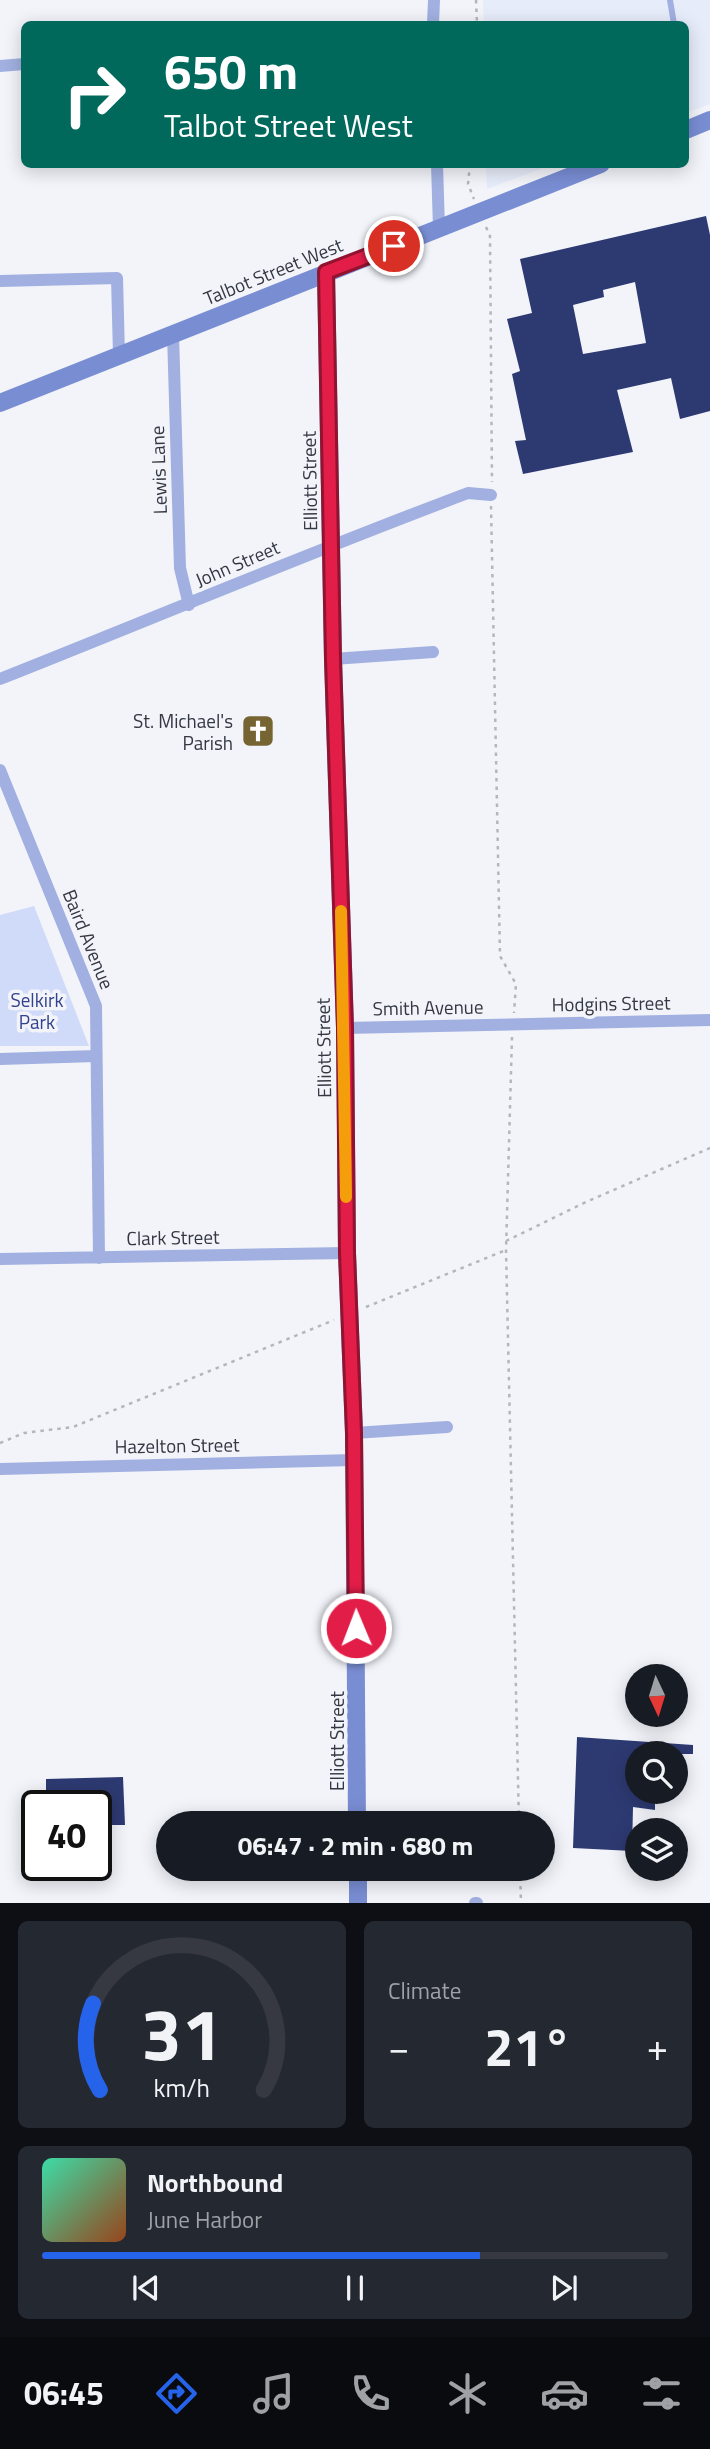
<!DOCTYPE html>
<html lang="en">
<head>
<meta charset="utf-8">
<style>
	:root { --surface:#171b24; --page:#242831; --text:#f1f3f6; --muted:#9ea1a6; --line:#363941; --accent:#2563eb }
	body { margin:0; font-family:"Titillium Web",sans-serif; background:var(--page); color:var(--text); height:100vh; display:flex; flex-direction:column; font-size:26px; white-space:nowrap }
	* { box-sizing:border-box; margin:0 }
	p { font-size:23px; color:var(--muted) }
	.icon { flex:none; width:38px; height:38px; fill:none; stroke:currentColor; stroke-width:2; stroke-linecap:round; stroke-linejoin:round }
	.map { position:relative; height:1903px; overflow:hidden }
	.drawer { display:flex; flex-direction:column; gap:18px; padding:18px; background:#0d0f14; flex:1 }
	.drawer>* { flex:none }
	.banner { position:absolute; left:21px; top:21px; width:668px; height:147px; border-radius:10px; box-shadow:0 4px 18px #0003; background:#00695c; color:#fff; overflow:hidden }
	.needle { width:46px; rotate:176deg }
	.controls { position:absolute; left:625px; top:1664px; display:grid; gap:14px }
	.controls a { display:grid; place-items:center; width:63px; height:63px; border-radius:50%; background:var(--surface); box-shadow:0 4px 18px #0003; font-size:35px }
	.speed { position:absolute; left:21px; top:1790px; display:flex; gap:14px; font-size:35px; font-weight:700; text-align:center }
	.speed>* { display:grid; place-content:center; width:91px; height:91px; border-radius:50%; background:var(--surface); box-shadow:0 4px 18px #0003; line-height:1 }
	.speed .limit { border:4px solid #111; border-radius:10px; background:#fff; color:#111 }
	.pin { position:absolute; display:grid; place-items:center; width:60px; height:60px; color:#fff; margin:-30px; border:4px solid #fff; border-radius:50%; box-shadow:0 2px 7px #0007 }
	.me { position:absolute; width:77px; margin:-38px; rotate:359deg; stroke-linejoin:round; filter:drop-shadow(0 0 5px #0008) }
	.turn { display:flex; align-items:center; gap:24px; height:147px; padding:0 28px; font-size:32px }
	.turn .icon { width:91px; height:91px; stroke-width:2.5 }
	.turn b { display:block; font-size:49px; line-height:60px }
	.big { font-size:52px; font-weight:700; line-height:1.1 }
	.drawer .tile { flex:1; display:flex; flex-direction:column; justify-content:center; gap:10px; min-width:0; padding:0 24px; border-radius:10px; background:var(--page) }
	.drawer .dial { align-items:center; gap:0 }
	.dial svg { height:182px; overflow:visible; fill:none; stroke:var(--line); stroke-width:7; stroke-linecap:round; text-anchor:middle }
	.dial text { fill:var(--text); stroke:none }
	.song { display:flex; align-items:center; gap:21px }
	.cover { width:84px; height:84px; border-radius:10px; background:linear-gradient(135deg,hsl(160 70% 55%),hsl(20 70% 35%)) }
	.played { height:7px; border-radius:4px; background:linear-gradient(90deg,var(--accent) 70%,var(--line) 70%) }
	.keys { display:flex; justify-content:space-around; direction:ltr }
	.heat { display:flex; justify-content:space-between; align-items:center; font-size:38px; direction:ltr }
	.drawer .tiles { flex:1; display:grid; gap:18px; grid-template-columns:1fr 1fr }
	.tile:last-child { grid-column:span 2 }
	.trip { position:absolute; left:156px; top:1811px; width:399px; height:70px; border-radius:35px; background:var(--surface); box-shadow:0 4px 18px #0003; font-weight:700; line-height:70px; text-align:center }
	.tab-bar { display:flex; height:112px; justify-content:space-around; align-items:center; background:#090b0e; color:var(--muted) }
	.tab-bar .icon { width:49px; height:49px }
	.tab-bar .selected { color:var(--accent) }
	.tab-bar b { font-size:32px; color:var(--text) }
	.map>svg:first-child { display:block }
</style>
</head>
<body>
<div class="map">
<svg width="710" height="1903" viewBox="0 0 710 1903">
	<rect width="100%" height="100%" fill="#f2f4fa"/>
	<path fill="#e7ecfa" d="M483 0H710V104L686 113V24H484Z
		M486 165V164L551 165 487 189Z"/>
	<path fill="#d0dbf9" d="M34 906 89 1046H0V915Z"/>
	<path fill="#2d3a72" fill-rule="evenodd" d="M706 216 710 235V411L680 419 671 378 617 390 633 452 523 474 515 441 526 440 512 374 520 371 507 319 532 313 520 259ZM635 282 646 343 583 354 573 305 604 297 603 290Z
		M577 1737 693 1745V1754H637V1792H655V1810L633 1807 632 1851 573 1848Z
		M123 1777 125 1825H96V1806H46V1779Z"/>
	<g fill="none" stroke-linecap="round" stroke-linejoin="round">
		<path stroke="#b3b6be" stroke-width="2.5" stroke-dasharray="3.5 5" stroke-linecap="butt" d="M476 0 477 24
			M470 164 468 184 474 199
			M486 227 490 236 492 482
			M491 506 500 956 516 984 514 1013
			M512 1037 506 1250 519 1824
			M506 1241 586 1202 710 1148
			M366 1307 506 1250
			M0 1443 24 1433 73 1427 334 1320
			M520 1869 521 1903"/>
		<path stroke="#a1b0e0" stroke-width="6" d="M670 0 674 24
			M686 105V123"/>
		<path stroke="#a1b0e0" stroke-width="12" d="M433 24 434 0
			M0 66 24 64
			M437 164 439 229
			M0 281 117 278 119 355
			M173 334 180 568 189 605
			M333 659 433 652
			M0 679C156 617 311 552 468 493L491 495
			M0 770 96 1006 99 1258
			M345 1028 710 1020
			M0 1059 96 1056
			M0 1259 347 1253
			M354 1433 447 1427
			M0 1469 354 1460
			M475 1903H477"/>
		<path stroke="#798dd3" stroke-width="18" d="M686 130 710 120
			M326 272 333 659 345 1028 347 1253 354 1433 357 1824
			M0 403 601 164
			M358 1869V1903"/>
	</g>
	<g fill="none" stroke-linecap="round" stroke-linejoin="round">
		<defs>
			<path id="route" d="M356 1628 354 1433 347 1253 345 1028 333 659 326 272 394 246"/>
		</defs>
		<use href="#route" stroke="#92132f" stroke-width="18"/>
		<use href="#route" stroke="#e11d48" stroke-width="12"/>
		<path stroke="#f59e0b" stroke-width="12" d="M341 911 346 1197"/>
	</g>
	<defs>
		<symbol id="church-square" viewBox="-11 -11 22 22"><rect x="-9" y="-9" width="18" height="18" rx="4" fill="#766533" stroke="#f2f4fa"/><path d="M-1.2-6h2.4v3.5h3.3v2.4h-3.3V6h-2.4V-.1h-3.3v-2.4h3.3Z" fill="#fff"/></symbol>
	</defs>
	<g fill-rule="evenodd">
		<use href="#church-square" x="239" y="712" width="38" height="38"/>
	</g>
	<g text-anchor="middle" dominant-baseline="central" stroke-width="7" stroke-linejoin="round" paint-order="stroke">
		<g font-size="19" fill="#343843" stroke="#f2f4fa">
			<text transform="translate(273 271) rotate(-22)">Talbot Street West</text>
			<text transform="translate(158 470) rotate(-92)">Lewis Lane</text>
			<text transform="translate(309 481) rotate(-91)">Elliott Street</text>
			<text transform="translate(237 563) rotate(-23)">John Street</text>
			<text transform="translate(89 939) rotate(68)">Baird Avenue</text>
			<text transform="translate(611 1003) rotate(-1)">Hodgins Street</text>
			<text transform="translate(428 1007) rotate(-1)">Smith Avenue</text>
			<text transform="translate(323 1048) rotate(-91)">Elliott Street</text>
			<text transform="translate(173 1237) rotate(-1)">Clark Street</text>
			<text transform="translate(177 1445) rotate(-1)">Hazelton Street</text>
			<text transform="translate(336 1741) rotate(-90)">Elliott Street</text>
		</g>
		<g font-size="19" fill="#343843" stroke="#f2f4fa" text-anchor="end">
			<text x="233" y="720">St. Michael's<tspan x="233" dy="22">Parish</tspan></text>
		</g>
		<g font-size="19" fill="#32428e" stroke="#f2f4fa">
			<text x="37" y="999">Selkirk<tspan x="37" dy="22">Park</tspan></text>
		</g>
	</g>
</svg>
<div class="controls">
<a><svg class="needle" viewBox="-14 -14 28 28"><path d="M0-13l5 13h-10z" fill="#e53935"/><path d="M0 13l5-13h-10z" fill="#9ea1a6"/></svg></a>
<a><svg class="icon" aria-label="search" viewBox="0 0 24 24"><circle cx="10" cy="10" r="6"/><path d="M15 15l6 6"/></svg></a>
<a><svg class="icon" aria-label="layers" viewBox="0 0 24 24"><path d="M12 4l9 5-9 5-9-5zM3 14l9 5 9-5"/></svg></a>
</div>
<div class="speed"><div class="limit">40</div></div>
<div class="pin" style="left:394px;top:246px;background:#d93025"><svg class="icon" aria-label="arrive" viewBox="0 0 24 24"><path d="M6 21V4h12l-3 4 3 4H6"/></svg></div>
<svg class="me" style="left:356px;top:1628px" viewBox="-20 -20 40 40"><circle r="17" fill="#e11d48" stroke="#fff" stroke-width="3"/><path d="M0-11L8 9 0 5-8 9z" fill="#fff"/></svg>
<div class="trip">06:47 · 2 min · 680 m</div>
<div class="banner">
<div class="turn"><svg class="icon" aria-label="right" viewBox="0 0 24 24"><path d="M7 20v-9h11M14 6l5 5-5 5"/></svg><div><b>650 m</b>Talbot Street West</div></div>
</div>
</div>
<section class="drawer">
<div class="tiles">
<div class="tile dial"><svg viewBox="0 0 100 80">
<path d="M14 69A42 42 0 1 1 86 69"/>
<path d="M14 69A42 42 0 0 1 11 31" stroke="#2563eb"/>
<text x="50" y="56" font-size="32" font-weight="700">31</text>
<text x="50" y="72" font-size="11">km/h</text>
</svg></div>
<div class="tile"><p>Climate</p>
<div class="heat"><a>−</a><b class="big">21°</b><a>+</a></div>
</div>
<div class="tile">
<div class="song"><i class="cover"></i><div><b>Northbound</b><p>June Harbor</p></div></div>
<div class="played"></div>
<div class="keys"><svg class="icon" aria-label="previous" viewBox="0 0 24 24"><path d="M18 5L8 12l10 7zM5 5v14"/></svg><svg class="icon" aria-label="pause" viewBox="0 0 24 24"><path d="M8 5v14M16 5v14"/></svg><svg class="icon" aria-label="next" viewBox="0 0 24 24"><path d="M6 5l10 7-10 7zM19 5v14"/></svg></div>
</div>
</div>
</section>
<nav class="tab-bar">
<b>06:45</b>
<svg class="icon selected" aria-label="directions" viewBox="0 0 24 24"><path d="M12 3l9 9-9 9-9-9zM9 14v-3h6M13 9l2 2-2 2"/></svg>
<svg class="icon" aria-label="music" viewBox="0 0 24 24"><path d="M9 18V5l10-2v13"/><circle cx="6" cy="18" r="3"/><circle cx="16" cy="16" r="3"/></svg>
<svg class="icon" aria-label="phone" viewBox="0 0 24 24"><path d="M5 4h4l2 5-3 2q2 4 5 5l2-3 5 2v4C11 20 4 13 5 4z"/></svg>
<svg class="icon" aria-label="climate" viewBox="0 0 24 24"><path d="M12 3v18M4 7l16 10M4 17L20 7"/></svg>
<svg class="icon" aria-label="car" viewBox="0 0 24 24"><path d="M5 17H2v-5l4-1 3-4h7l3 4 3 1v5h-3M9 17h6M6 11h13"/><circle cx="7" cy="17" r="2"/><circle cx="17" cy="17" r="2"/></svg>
<svg class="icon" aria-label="filters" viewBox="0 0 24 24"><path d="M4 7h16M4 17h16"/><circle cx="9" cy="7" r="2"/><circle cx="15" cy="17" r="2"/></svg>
</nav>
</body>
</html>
